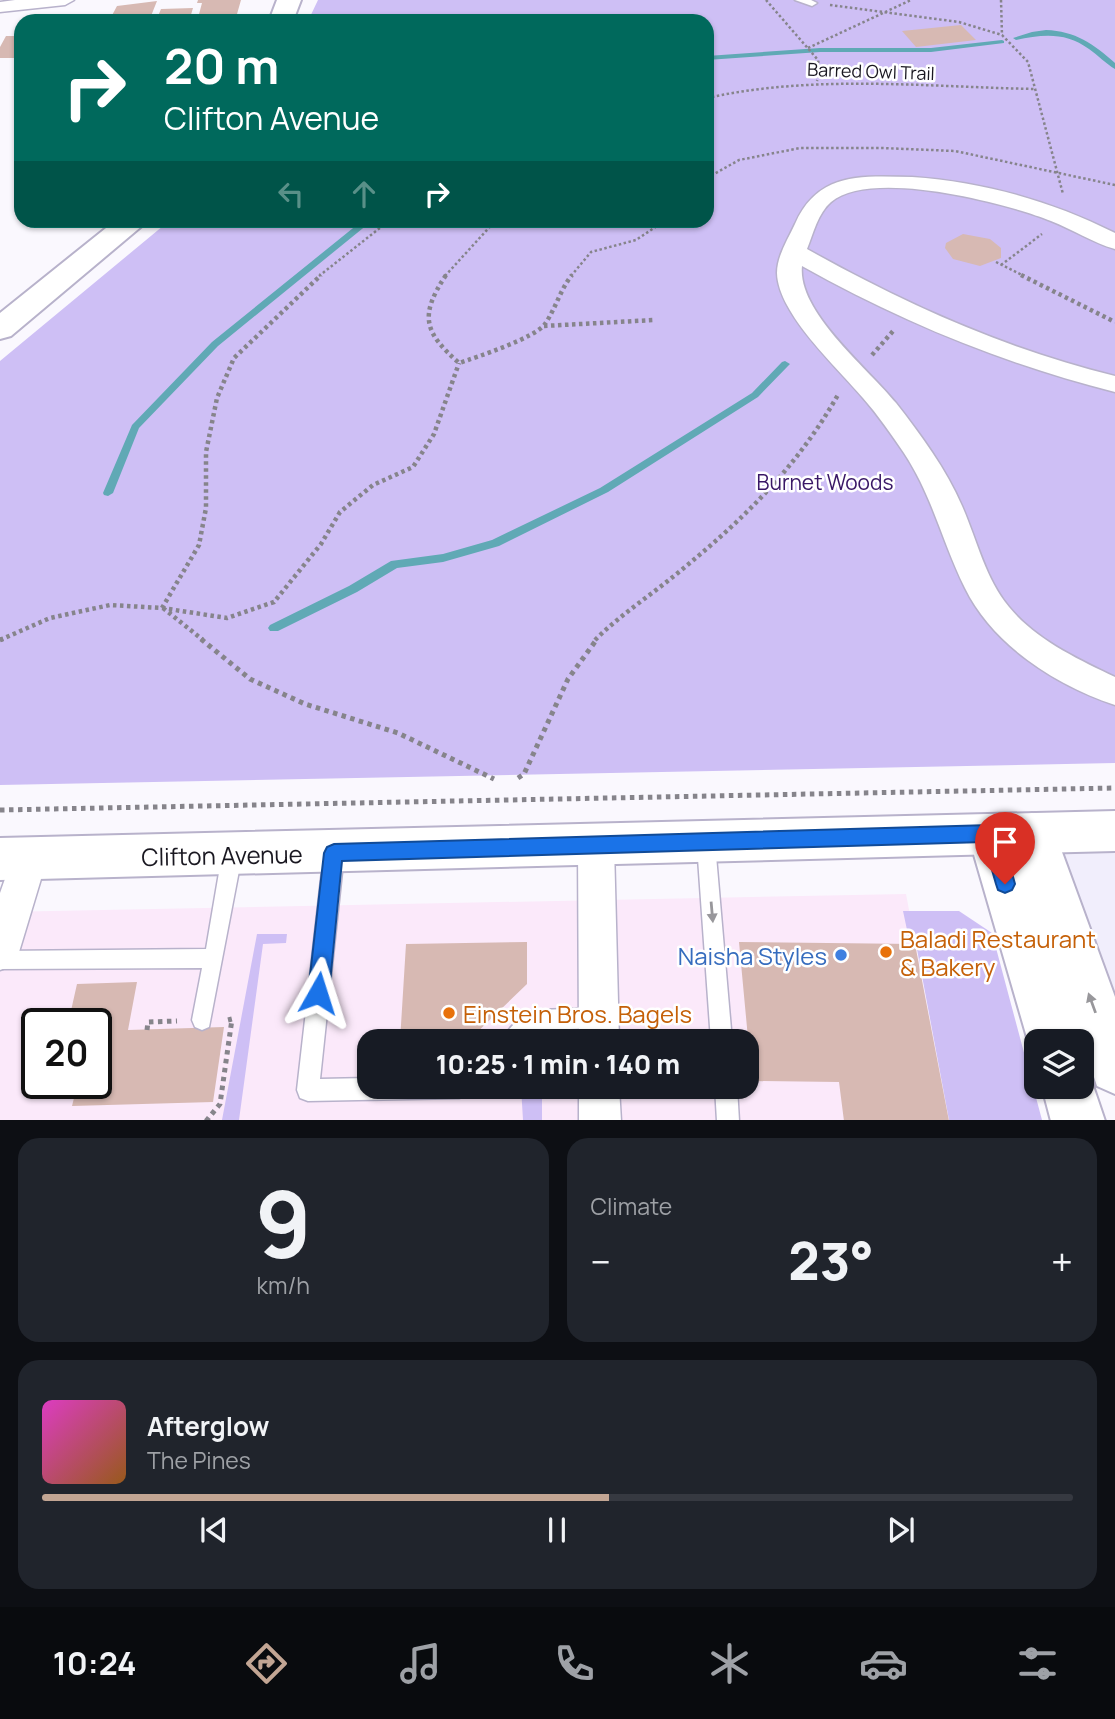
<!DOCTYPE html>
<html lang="en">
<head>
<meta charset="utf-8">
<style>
	:root { --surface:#171b24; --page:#20242c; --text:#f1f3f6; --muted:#9ea1a6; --line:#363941; --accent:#c2a593 }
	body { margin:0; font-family:Manrope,sans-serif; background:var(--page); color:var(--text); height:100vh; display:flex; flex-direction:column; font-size:26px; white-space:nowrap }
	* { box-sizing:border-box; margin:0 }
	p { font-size:23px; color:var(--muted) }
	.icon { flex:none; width:38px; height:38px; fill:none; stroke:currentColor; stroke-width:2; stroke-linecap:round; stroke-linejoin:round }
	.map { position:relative; height:1120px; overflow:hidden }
	.drawer { display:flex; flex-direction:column; gap:18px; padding:18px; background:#0d0f14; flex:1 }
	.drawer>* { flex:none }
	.banner { position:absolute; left:14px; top:14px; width:700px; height:214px; border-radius:21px; box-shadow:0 2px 5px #0004; background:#00695c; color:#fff; overflow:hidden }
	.tools { position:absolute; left:1024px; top:1029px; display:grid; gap:14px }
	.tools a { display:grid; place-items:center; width:70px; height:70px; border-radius:14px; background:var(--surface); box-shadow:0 2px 5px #0004; font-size:35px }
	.speed { position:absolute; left:21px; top:1008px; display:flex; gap:14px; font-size:35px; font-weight:700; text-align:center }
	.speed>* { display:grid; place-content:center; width:91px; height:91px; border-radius:50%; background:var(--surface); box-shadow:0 2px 5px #0004; line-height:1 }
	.speed .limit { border:4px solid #111; border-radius:10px; background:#fff; color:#111 }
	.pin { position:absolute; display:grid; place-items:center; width:60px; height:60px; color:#fff; margin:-72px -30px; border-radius:50% 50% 50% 0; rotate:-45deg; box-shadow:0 0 7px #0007 }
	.pin .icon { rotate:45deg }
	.me { position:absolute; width:77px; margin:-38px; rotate:6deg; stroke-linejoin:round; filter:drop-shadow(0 0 5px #0008) }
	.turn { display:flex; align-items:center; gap:24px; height:147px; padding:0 35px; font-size:32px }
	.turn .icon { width:91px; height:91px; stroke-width:2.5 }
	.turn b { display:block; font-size:49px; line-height:60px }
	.lanes { display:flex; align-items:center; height:66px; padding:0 35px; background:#0003; justify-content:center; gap:35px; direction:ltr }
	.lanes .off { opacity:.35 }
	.big { font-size:52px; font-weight:800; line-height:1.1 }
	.drawer .card { flex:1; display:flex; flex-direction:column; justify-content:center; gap:10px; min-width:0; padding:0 24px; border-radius:21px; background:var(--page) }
	.drawer .dial { align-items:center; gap:0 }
	.dial b { font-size:91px; line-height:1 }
	.song { display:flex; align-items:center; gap:21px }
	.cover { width:84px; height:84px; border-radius:10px; background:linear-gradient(135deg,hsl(310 70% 55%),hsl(30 70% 35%)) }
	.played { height:7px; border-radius:4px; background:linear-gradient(90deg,var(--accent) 55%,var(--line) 55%) }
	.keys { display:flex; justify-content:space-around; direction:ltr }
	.heat { display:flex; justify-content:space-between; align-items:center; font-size:38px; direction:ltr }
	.drawer .tiles { flex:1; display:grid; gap:18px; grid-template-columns:1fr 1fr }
	.card:last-child { grid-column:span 2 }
	.trip { position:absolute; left:357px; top:1029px; width:402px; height:70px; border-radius:21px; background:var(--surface); box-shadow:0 2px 5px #0004; font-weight:800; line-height:70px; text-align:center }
	.tab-bar { display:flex; height:112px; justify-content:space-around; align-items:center; background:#090b0e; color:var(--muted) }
	.tab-bar .icon { width:49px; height:49px }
	.tab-bar .on { color:var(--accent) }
	.tab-bar b { font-size:32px; color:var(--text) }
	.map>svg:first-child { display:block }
</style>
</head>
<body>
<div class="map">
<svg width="1115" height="1121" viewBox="0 0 1115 1121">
	<rect width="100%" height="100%" fill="#faf8fe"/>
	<path fill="#fbe9fa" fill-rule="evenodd" d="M906 894 949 1120H0V912ZM37 1024H96V1083H37ZM369 1041H747V1087H369Z"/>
	<path fill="#f1eefc" d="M1115 831V1068L1032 833Z"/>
	<path fill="#cebff5" d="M318 0H1115V763L0 785V361L169 221 707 220V21H308Z
		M903 911H959L992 933 1042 1120H949L916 944H910Z
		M257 934H287L286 943 263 944 239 1120H222Z
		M521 1087H542V1120H523Z"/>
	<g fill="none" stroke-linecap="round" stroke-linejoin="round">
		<path fill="#60a9b5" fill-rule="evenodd" d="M1046 30C1075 31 1094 44 1115 63V69C1106 64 1098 55 1089 49 1066 32 1043 34 1016 40L1013 38 1032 32Z
			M1002 40 1004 41V43L931 52H820L707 60V56L820 48H931Z
			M363 220H373L218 346 139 428 113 493 108 496 104 495 103 493 132 425 212 342Z
			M785 361 790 364 788 366 758 397 608 492 499 546 443 562 397 568 357 592 278 631H270L268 628 270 625 349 586 391 561 443 554 492 540 600 488 752 393 782 362Z"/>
	</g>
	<path fill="#d7b9b3" d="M198 0H241L235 21H156L161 9 193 8 190 18H198L202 3H197Z
		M157 1 149 21H109L117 6Z
		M961 25 976 40 916 47 902 31Z
		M6 36H21V58H0V47Z
		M963 234 990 239 1001 248V258L980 266 953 259 945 248 946 243Z
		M527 942V984L468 1041H400L406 944Z
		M739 942 915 944 949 1121H844L839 1082 752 1081Z
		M137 982 128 1030 224 1027 213 1102 72 1106 77 1086H54L55 1083H96V1024H68L77 984Z"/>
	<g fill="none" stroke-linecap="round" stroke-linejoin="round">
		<defs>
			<path id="service" d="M795 0H811L817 3 812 6Z
				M706 836 713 838 715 844 732 1041H711L697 844 699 838Z
				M334 845 341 847 344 853 320 1079 369 1078V1087H470L467 1095 459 1098 308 1101 300 1098 297 1090 324 853 327 847Z
				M232 847 239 849 242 855 209 1027 202 1030 195 1027 192 1020 202 968 0 969V951L206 949 222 855 225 849Z
				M599 1008 606 1011 609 1018 606 1025 599 1028 540 1030 527 1041H501C507 1028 523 1015 536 1010Z
				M715 1087H737L739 1121H717Z"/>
			<path id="minor" d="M15 0H74L65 5 0 12V2Z
				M912 177C984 182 1051 201 1115 233V249C1093 243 1072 229 1051 221 1006 203 871 168 831 202 818 213 813 234 807 249 905 304 1005 349 1115 376V392C1004 364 902 322 802 266 797 312 869 369 896 403 921 435 946 469 962 506 977 540 985 578 1009 607 1036 640 1078 659 1115 677V705C1055 685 993 645 965 588 942 542 933 497 904 453 891 434 878 415 863 398 838 368 778 314 777 273 777 256 788 239 795 224 818 171 863 176 912 177Z
				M596 830 609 835 614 846 619 1041H579L578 846 583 835Z
				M29 843 42 848 47 859 19 952 13 965 0 970V893L16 848Z
				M579 1087H619L621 1121H579Z"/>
			<path id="tertiary" d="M277 0H301L293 21H269Z
				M116 220H149L11 336 0 339V313Z
				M1032 813 1048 819 1055 833 1115 997V1094L1097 1086 1082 1041H1036V1059L1028 1041 968 834 975 820 991 814 1007 820 1011 828 1016 819Z
				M1082 1066 1087 1068 1105 1121H1051L1042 1087H1082Z"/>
			<path id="secondary" d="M1115 811V851L0 880V838Z"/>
		</defs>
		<use href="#service" stroke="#b8b2cb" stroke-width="3"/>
		<use href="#minor" stroke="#b8b2cb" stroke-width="3"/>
		<use href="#tertiary" stroke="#b8b2cb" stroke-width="4"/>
		<use href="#secondary" stroke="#b8b2cb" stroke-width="4"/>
		<path stroke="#86848b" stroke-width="2.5" stroke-dasharray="2.5 2.5" stroke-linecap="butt" d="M766 0 818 60 820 72 817 81
			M1001 0 1002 35
			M830 5 959 22 1002 35 1028 62 1063 194
			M808 48 911 0
			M707 98C816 74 925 87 1036 89
			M707 178 739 160 800 148H882L955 151 1115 185
			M996 262 1024 276
			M1001 265 1042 234
			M319 276 390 220
			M445 276 496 220
			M571 276 591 252 636 240 666 220"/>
		<path stroke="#86848b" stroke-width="4.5" stroke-dasharray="3.5 3.5" stroke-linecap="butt" d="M446 275C419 316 424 332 459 363 477 357 535 338 545 324 556 308 560 290 572 275
			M1021 275 1115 322
			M544 326 654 320
			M872 355 894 330
			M162 608 227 618 274 602 321 544 340 512 373 485 413 467 434 434 459 363
			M163 608 203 640
			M0 640 50 618 110 605 162 608 199 545 206 508V452L217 398 234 358 321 275
			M595 640C619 616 648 597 674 576 741 522 797 468 839 393"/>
		<path stroke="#86848b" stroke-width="5" stroke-dasharray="4.5 4.5" stroke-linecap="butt" d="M201 639 250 679 305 704 398 733 494 779
			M0 640 3 639
			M518 778 524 774 568 679 597 639
			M0 810 1115 788
			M147 1030 148 1022 177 1021
			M206 1121 220 1104 232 1019 228 1020"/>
		<use href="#service" fill="#fff" fill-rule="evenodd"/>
		<use href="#minor" fill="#fff" fill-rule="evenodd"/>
		<use href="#tertiary" fill="#fff" fill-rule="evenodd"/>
		<use href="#secondary" fill="#fff" fill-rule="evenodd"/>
	</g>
	<defs><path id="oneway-solid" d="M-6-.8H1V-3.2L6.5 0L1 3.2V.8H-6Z" transform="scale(1.75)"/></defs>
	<g fill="#98979b">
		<use href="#oneway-solid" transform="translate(712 912) rotate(85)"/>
		<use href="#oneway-solid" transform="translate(1092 1003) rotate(-110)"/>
	</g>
	<path fill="#1a73e8" stroke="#114b97" stroke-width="2" d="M991 825 998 828 1001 834 1015 884 1012 890 1005 893 998 890 996 884 984 842 342 861 329 993 325 1000 318 1003 311 1000 308 993 324 853 327 847 334 844Z"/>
	<g fill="#e8710a" stroke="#fff" stroke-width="2.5">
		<circle cx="886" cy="952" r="7"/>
		<circle cx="449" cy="1013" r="7"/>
	</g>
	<circle fill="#3f7fe0" stroke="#fff" stroke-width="2.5" cx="841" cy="955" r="7"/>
	<g text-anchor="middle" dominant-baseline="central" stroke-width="5" stroke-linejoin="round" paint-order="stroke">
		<g font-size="18" fill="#191720" stroke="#fff">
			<text transform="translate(871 71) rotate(2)">Barred Owl Trail</text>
		</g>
		<g font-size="21" fill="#391766" stroke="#fff">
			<text x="825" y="482">Burnet Woods</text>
		</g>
		<g font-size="24" fill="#191720" stroke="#fff">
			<text transform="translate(222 855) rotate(-1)">Clifton Avenue</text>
		</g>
		<g font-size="24" fill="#c56008" stroke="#fff" text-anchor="start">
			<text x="900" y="938">Baladi Restaurant<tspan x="900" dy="28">&amp; Bakery</tspan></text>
			<text x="463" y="1013">Einstein Bros. Bagels</text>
		</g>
		<g font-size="24" fill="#366cbe" stroke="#fff" text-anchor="end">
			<text x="827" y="955">Naisha Styles</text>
		</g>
	</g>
</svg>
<div class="tools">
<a><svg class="icon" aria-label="layers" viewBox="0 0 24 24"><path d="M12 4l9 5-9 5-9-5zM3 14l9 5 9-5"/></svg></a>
</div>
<div class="speed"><div class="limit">20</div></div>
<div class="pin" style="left:1005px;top:884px;background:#d93025"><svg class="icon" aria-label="arrive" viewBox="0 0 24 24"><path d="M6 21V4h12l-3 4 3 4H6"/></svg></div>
<svg class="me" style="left:318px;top:993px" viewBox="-20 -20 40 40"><path d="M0-17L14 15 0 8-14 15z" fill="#1a73e8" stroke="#fff" stroke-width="4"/></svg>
<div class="trip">10:25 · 1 min · 140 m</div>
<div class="banner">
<div class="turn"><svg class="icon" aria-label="right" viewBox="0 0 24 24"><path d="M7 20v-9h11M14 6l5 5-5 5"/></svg><div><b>20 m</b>Clifton Avenue</div></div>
<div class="lanes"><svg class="icon off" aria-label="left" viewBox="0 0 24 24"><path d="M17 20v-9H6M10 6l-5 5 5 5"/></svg><svg class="icon off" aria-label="ahead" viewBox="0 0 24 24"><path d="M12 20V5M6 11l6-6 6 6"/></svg><svg class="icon" aria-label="right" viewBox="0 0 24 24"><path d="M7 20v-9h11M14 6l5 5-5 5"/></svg></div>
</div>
</div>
<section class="drawer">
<div class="tiles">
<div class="card dial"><b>9</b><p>km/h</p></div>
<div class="card"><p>Climate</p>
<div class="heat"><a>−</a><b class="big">23°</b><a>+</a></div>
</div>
<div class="card">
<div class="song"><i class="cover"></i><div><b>Afterglow</b><p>The Pines</p></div></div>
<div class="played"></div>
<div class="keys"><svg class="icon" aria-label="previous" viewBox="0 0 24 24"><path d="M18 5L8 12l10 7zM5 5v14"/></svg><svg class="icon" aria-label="pause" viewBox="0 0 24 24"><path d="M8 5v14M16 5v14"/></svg><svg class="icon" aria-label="next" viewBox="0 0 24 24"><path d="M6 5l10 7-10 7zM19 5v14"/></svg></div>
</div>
</div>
</section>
<nav class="tab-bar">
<b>10:24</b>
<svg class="icon on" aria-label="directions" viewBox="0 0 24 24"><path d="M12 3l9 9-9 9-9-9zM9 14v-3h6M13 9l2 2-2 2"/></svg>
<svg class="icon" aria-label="music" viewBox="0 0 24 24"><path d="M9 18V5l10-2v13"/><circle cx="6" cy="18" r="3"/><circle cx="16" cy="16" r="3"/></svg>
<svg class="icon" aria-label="phone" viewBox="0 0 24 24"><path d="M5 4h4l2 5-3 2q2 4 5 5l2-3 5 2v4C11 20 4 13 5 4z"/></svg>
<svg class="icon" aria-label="climate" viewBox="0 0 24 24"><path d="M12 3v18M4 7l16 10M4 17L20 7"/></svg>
<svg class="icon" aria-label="car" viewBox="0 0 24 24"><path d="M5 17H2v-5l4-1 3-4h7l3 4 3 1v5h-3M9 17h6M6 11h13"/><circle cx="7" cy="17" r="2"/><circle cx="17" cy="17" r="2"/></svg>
<svg class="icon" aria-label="filters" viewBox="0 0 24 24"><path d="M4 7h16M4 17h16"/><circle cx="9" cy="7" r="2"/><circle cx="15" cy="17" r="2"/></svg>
</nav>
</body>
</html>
